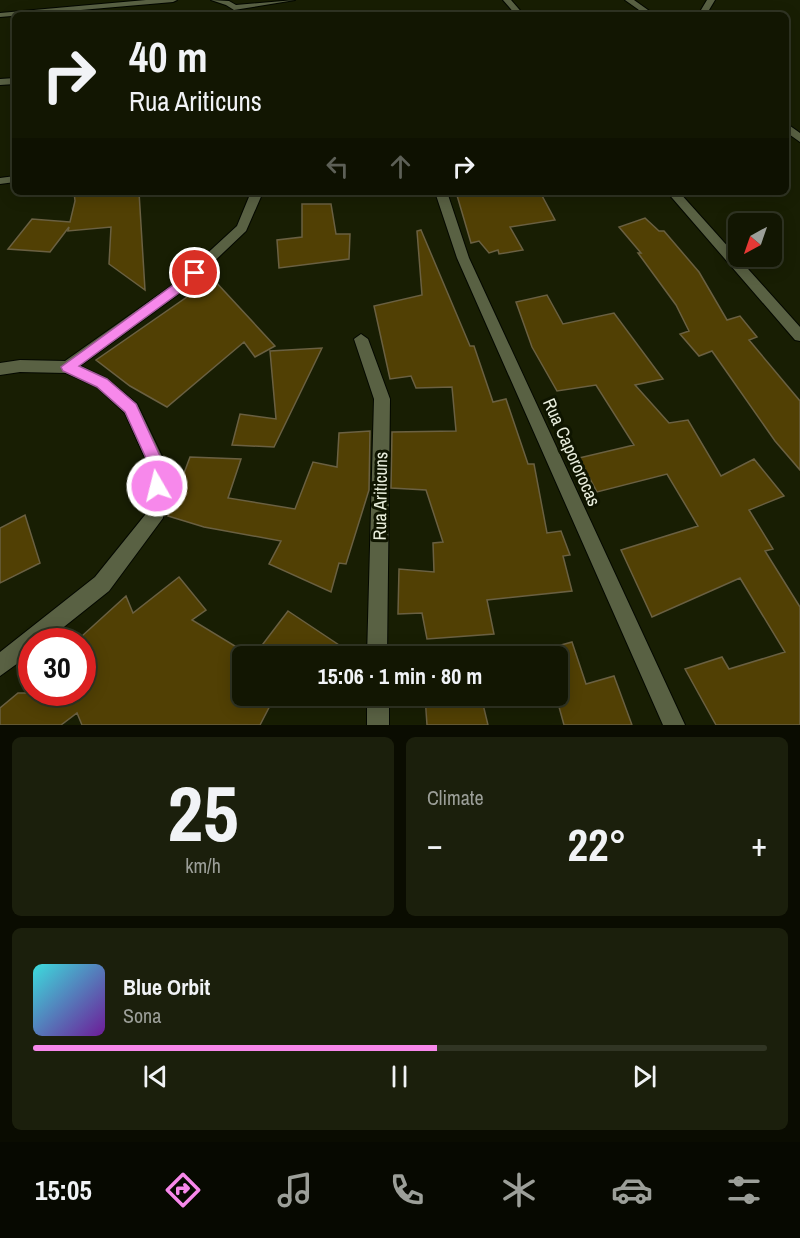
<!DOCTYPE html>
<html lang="en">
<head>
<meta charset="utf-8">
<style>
	:root { --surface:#121602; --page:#1b1f0c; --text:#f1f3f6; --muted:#9c9f99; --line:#313524; --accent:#f788eb }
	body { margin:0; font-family:"Archivo Narrow",sans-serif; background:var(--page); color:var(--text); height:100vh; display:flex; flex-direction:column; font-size:22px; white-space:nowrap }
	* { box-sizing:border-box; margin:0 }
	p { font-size:20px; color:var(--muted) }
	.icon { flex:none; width:33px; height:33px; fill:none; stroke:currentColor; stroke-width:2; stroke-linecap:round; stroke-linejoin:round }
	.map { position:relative; height:725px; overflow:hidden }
	.panel { display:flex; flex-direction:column; gap:12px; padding:12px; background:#0a0c01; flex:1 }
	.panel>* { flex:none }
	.banner { position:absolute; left:12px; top:12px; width:777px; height:183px; border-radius:9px; box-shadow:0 3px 15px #0003,0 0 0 2px var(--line); background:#121602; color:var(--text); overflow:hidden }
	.needle { width:39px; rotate:220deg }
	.controls { position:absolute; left:728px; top:213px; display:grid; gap:12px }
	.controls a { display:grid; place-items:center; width:54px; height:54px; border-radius:9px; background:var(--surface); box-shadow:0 3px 15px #0003,0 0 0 2px var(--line); font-size:30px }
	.speed { position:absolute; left:18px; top:628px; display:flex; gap:12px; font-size:30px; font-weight:700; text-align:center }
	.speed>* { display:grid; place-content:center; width:78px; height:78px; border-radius:50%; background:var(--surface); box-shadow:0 3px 15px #0003,0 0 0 2px var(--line); line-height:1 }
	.speed .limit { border:9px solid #d22; background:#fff; color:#111 }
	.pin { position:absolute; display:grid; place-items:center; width:51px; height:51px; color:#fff; margin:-26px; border:3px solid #fff; border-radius:50%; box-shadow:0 2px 6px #0007 }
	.me { position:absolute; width:66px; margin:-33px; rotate:352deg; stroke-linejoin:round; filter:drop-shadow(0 0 4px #0008) }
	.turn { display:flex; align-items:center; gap:21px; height:126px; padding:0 18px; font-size:27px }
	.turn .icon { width:78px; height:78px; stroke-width:2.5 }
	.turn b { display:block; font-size:42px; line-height:51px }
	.lanes { display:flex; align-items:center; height:57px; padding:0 18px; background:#0003; justify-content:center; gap:30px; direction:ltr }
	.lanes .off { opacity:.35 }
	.big { font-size:45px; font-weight:700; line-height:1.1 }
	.panel .tile { flex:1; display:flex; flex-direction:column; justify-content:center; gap:9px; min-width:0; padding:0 21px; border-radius:9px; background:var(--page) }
	.panel .dial { align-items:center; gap:0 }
	.dial b { font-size:78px; line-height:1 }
	.song { display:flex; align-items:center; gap:18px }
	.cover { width:72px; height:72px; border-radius:9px; background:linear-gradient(135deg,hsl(180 70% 55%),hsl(280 70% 35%)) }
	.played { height:6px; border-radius:3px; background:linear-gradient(90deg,var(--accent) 55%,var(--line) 55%) }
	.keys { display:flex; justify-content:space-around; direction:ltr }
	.heat { display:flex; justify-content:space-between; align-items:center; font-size:33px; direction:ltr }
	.panel .tiles { flex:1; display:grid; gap:12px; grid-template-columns:1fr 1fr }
	.tile:last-child { grid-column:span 2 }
	.trip { position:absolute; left:232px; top:646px; width:336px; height:60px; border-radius:9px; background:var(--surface); box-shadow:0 3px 15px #0003,0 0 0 2px var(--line); font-weight:700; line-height:60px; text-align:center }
	.tabs { display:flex; height:96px; justify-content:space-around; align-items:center; background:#070901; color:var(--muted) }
	.tabs .icon { width:42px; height:42px }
	.tabs .on { color:var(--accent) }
	.tabs b { font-size:27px; color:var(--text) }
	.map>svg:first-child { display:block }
</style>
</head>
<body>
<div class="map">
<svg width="800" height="725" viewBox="0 0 800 725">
	<rect width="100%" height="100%" fill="#181e03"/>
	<path fill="#514004" stroke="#6a6042" stroke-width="1.5" d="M74 192H139L145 290 109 264 111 227 68 231 69 227 50 252 8 249 32 219 70 222 75 201Z
		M456 192H540L555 220 510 227 523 250 499 254 498 250 489 253 479 241 471 243Z
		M302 204H331L336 234H350L349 259 279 268 277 240 302 237Z
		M645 218 659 231H664L699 272 727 320 740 316 757 337 749 340 800 401V470L775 441 712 351 699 356 680 334 689 331 676 305 638 253H641L619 227Z
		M421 230 470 346H474L493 402 506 399 528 464H534L547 533 561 531 570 555 563 556 572 591 487 600 494 634 427 639 422 613 398 614 399 569 434 572 433 543 443 542 426 490 391 488 392 432 456 431 452 387 416 388 411 376 390 379 374 306 422 295 417 231Z
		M213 279 275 346 255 357 244 342 167 407 130 386 96 360Z
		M547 295 563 324 614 313 663 379 635 385 669 423 688 420 721 476 754 459 784 496 749 510 773 549 765 551 800 607V725H716L685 669 722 657 729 669 785 652 740 578 652 617 621 550 698 526 667 474 597 492 579 458 634 445 596 385 557 391 532 347 516 302Z
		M322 348 274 447 232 445 240 414 276 419 270 351Z
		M370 431 369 490 346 564 339 563 331 592 269 564 281 541 204 527 168 516 190 457 241 459 228 498 295 509 313 462 337 467 339 433Z
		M25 515 40 563 0 583V528Z
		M179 577 206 610 192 620 253 657H243V696H275L260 725H82L77 713 61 725H0V708L18 693H82V636L126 596 133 613Z
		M288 611 357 657H253Z
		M572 642 586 684 614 676 632 725H564L556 696H558V657H545L543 650Z
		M425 696H481L488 725H427Z"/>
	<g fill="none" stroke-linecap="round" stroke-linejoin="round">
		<defs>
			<path id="minor" d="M146 0H177L173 2 0 17V13Z
				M211 0 229 1 236 5 295 0 234 10 226 5Z
				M503 0H511L524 15H516Z
				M625 0H634L655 15H646Z
				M707 0H715L706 15H698Z
				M15 78V84L0 85V79Z
				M786 123 800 133V142L786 132Z
				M15 176V182L0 184V178Z
				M251 192H263L246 231 184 290 80 366 107 379 137 404 168 469 163 518 109 591 45 642H32V653L0 676V652L95 577 145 515 150 469 125 413 97 387 66 373 20 372 0 375V363L20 360 65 361 174 284 237 226Z
				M435 192H447L469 258 685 725H663L457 258Z
				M667 192H679L800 327V341L795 340Z
				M361 334 368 339 390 399 387 657H367L374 399 354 339Z
				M367 696H389V725H367Z"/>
		</defs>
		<use href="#minor" stroke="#040800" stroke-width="2"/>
		<use href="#minor" fill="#596143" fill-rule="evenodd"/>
	</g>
	<path fill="#f788eb" stroke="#a15899" stroke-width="1.5" d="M195 269 201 273 183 290 79 366 107 379 136 404 166 469 163 491 157 493 151 491 149 486 151 469 125 412 97 387 63 371 61 367Z"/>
	<g text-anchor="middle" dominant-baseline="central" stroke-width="6" stroke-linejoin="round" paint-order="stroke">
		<g font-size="18" fill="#e9eedd" stroke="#0f1500">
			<text transform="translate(572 452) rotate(66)">Rua Capororocas</text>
			<text transform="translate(380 496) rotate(-89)">Rua Ariticuns</text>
		</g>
	</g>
</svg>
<div class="controls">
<a><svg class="needle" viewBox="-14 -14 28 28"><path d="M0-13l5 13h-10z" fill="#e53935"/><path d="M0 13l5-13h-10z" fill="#9c9f99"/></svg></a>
</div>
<div class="speed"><div class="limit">30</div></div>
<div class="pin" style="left:195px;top:273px;background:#d93025"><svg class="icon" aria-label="arrive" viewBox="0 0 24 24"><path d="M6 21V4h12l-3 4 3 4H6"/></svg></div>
<svg class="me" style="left:157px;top:486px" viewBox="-20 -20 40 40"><circle r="17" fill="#f788eb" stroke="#fff" stroke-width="3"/><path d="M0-11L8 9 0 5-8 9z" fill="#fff"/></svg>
<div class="trip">15:06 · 1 min · 80 m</div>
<div class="banner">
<div class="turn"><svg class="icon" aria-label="right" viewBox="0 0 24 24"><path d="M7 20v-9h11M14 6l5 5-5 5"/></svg><div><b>40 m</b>Rua Ariticuns</div></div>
<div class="lanes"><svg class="icon off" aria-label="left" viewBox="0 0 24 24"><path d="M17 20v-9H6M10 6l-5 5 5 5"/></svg><svg class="icon off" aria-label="ahead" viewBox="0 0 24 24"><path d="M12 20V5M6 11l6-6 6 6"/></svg><svg class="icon" aria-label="right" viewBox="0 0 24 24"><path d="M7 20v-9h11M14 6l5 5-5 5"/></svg></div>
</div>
</div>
<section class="panel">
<div class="tiles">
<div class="tile dial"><b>25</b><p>km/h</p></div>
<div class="tile"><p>Climate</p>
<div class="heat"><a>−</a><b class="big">22°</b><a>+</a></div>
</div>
<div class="tile">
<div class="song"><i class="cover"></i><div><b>Blue Orbit</b><p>Sona</p></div></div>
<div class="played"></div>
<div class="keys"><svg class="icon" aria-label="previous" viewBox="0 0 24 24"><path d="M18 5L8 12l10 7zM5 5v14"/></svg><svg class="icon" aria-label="pause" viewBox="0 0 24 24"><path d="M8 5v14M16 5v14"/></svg><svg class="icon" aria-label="next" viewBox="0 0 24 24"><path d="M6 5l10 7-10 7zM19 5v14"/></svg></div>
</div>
</div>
</section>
<nav class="tabs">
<b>15:05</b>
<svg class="icon on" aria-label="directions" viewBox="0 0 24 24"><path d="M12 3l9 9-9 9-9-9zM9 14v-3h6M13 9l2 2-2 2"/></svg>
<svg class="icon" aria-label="music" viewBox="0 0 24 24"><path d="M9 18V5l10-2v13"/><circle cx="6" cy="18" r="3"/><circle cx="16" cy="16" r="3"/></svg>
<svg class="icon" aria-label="phone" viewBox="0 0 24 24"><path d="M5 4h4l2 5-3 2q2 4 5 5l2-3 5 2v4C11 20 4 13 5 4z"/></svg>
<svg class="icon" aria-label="climate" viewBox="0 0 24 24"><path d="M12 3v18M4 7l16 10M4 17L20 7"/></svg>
<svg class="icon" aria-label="car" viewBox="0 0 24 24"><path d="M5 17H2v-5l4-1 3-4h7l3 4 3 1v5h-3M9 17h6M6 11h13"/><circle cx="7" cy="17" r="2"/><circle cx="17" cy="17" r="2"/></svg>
<svg class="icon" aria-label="filters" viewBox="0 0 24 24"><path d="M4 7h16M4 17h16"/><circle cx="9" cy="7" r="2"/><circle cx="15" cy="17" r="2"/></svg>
</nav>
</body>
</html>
